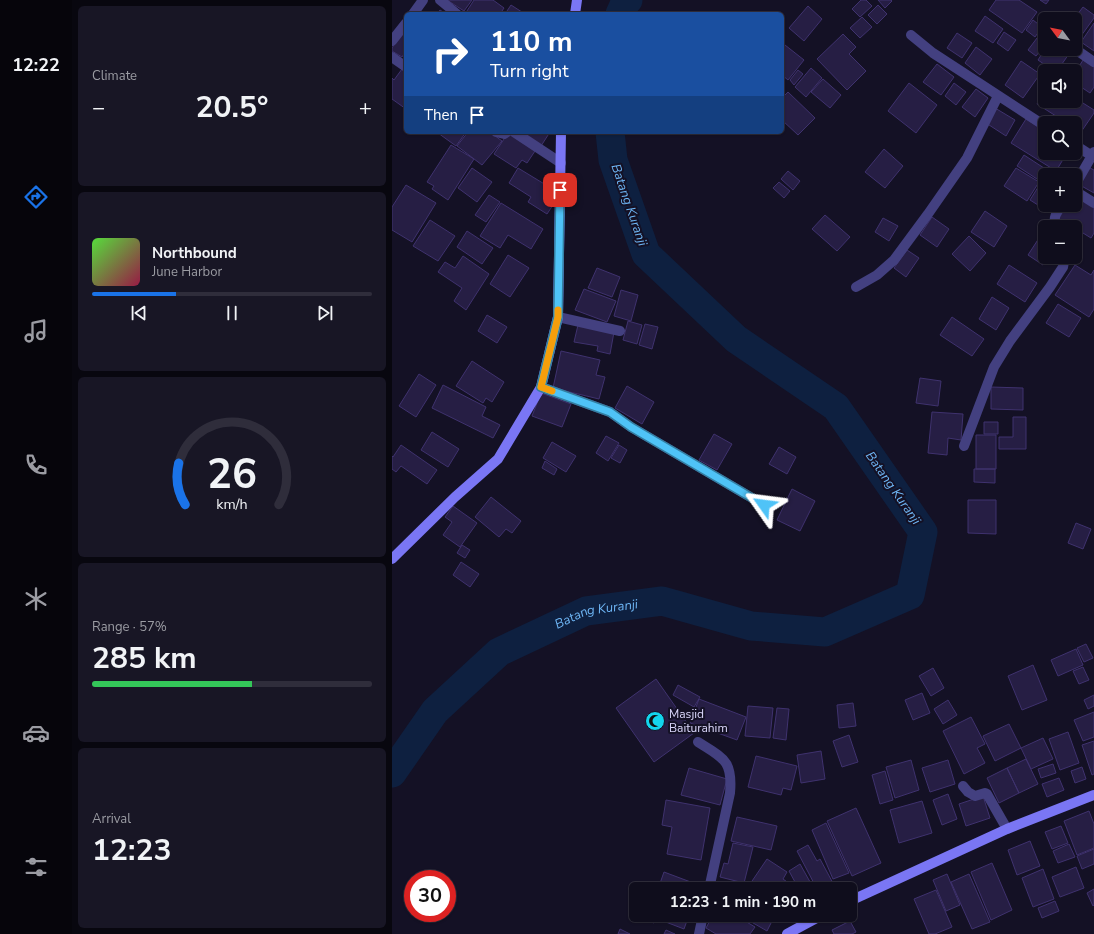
<!DOCTYPE html>
<html lang="en">
<head>
<meta charset="utf-8">
<style>
	:root { --surface:#0f0d1c; --page:#181625; --text:#f1f3f6; --muted:#9b9ca3; --line:#2f2d3b; --accent:#1a73e8 }
	body { margin:0; font-family:"Nunito Sans",sans-serif; background:var(--page); color:var(--text); height:100vh; display:flex; flex-direction:column; font-size:15px; white-space:nowrap }
	* { box-sizing:border-box; margin:0 }
	p { font-size:13px; color:var(--muted) }
	.icon { flex:none; width:22px; height:22px; fill:none; stroke:currentColor; stroke-width:2; stroke-linecap:round; stroke-linejoin:round }
	.map { position:relative; flex:1; overflow:hidden }
	.side { display:flex; flex-direction:column; gap:6px; padding:6px; background:#08070f; width:320px }
	.side>* { flex:none }
	.hud { position:absolute; left:12px; top:12px; width:380px; height:122px; border-radius:6px; box-shadow:0 1px 3px #0004,0 0 0 1px var(--line); background:#1a4fa0; color:#fff; overflow:hidden }
	.needle { width:26px; rotate:302deg }
	.controls { position:absolute; left:646px; top:12px; display:grid; gap:8px }
	.controls a { display:grid; place-items:center; width:44px; height:44px; border-radius:6px; background:var(--surface); box-shadow:0 1px 3px #0004,0 0 0 1px var(--line); font-size:20px }
	.speed { position:absolute; left:12px; top:870px; display:flex; gap:8px; font-size:20px; font-weight:700; text-align:center }
	.speed>* { display:grid; place-content:center; width:52px; height:52px; border-radius:50%; background:var(--surface); box-shadow:0 1px 3px #0004,0 0 0 1px var(--line); line-height:1 }
	.speed .limit { border:6px solid #d22; background:#fff; color:#111 }
	.pin { position:absolute; display:grid; place-items:center; width:34px; height:34px; color:#fff; margin:-17px; border-radius:8px; box-shadow:0 2px 6px #0006 }
	.me { position:absolute; width:44px; margin:-22px; rotate:301deg; stroke-linejoin:round; filter:drop-shadow(0 0 3px #0008) }
	.turn { display:flex; align-items:center; gap:14px; height:84px; padding:0 20px; font-size:18px }
	.turn .icon { width:52px; height:52px; stroke-width:2.5 }
	.turn b { display:block; font-size:28px; line-height:34px }
	.then { display:flex; align-items:center; height:38px; padding:0 20px; background:#0003; gap:8px; font-size:15px }
	.big { font-size:30px; font-weight:700; line-height:1.1 }
	.side .card { flex:1; display:flex; flex-direction:column; justify-content:center; gap:6px; min-width:0; padding:0 14px; border-radius:6px; background:var(--page) }
	.side .dial { align-items:center; gap:0 }
	.dial svg { height:104px; overflow:visible; fill:none; stroke:var(--line); stroke-width:7; stroke-linecap:round; text-anchor:middle }
	.dial text { fill:var(--text); stroke:none }
	.song { display:flex; align-items:center; gap:12px }
	.cover { width:48px; height:48px; border-radius:6px; background:linear-gradient(135deg,hsl(110 70% 55%),hsl(340 70% 35%)) }
	.played { height:4px; border-radius:2px; background:linear-gradient(90deg,var(--accent) 30%,var(--line) 30%) }
	.keys { display:flex; justify-content:space-around; direction:ltr }
	.heat { display:flex; justify-content:space-between; align-items:center; font-size:22px; direction:ltr }
	.charge { height:6px; border-radius:3px; background:linear-gradient(90deg,#34c759 57%,var(--line) 0) }
	.trip { position:absolute; left:237px; top:882px; width:228px; height:40px; border-radius:6px; background:var(--surface); box-shadow:0 1px 3px #0004,0 0 0 1px var(--line); font-weight:700; line-height:40px; text-align:center }
	main { display:flex; flex:1; min-height:0 }
	.tabs { display:flex; flex-direction:column; width:72px; justify-content:space-around; align-items:center; background:#06050b; color:var(--muted) }
	.tabs .icon { width:28px; height:28px }
	.tabs .active { color:var(--accent) }
	.tabs b { font-size:18px; color:var(--text) }
	.map>svg:first-child { display:block }
</style>
</head>
<body>
<main>
<nav class="tabs">
<b>12:22</b>
<svg class="icon active" aria-label="directions" viewBox="0 0 24 24"><path d="M12 3l9 9-9 9-9-9zM9 14v-3h6M13 9l2 2-2 2"/></svg>
<svg class="icon" aria-label="music" viewBox="0 0 24 24"><path d="M9 18V5l10-2v13"/><circle cx="6" cy="18" r="3"/><circle cx="16" cy="16" r="3"/></svg>
<svg class="icon" aria-label="phone" viewBox="0 0 24 24"><path d="M5 4h4l2 5-3 2q2 4 5 5l2-3 5 2v4C11 20 4 13 5 4z"/></svg>
<svg class="icon" aria-label="climate" viewBox="0 0 24 24"><path d="M12 3v18M4 7l16 10M4 17L20 7"/></svg>
<svg class="icon" aria-label="car" viewBox="0 0 24 24"><path d="M5 17H2v-5l4-1 3-4h7l3 4 3 1v5h-3M9 17h6M6 11h13"/><circle cx="7" cy="17" r="2"/><circle cx="17" cy="17" r="2"/></svg>
<svg class="icon" aria-label="filters" viewBox="0 0 24 24"><path d="M4 7h16M4 17h16"/><circle cx="9" cy="7" r="2"/><circle cx="15" cy="17" r="2"/></svg>
</nav>
<section class="side">
<div class="card"><p>Climate</p>
<div class="heat"><a>−</a><b class="big">20.5°</b><a>+</a></div>
</div>
<div class="card">
<div class="song"><i class="cover"></i><div><b>Northbound</b><p>June Harbor</p></div></div>
<div class="played"></div>
<div class="keys"><svg class="icon" aria-label="previous" viewBox="0 0 24 24"><path d="M18 5L8 12l10 7zM5 5v14"/></svg><svg class="icon" aria-label="pause" viewBox="0 0 24 24"><path d="M8 5v14M16 5v14"/></svg><svg class="icon" aria-label="next" viewBox="0 0 24 24"><path d="M6 5l10 7-10 7zM19 5v14"/></svg></div>
</div>
<div class="card dial"><svg viewBox="0 0 100 80">
<path d="M14 69A42 42 0 1 1 86 69"/>
<path d="M14 69A42 42 0 0 1 9 37" stroke="#1a73e8"/>
<text x="50" y="56" font-size="32" font-weight="700">26</text>
<text x="50" y="72" font-size="11">km/h</text>
</svg></div>
<div class="card"><p>Range · 57%</p><b class="big">285 km</b><div class="charge"></div></div>
<div class="card"><p>Arrival</p><b class="big">12:23</b></div>
</section>
<div class="map">
<svg width="702" height="934" viewBox="0 0 702 934">
	<rect width="100%" height="100%" fill="#141125"/>
	<g fill="none" stroke-linecap="round" stroke-linejoin="round">
		<g stroke="#0e2040" stroke-width="29">
			<path d="M228 14 233 3 236 0"/>
			<path id="s1" d="M0 773 43 711 107 652 194 611 270 601 359 626 433 632 518 595 531 532 444 407 344 339 254 254 221 160 218 132"/>
		</g>
	</g>
	<path fill="#261e44" stroke="#3f326e" d="M55 0H80L72 11Z
		M82 0H101L112 8 108 14H73Z
		M469 0H474L480 6 468 17 460 9Z
		M486 0H499L500 1 493 8Z
		M604 0H627L645 12 630 33 597 10Z
		M648 0H657L654 4Z
		M119 5 133 14H113Z
		M486 5 495 14 485 24 476 15Z
		M416 6 430 19 412 41 397 28Z
		M691 7 702 15V18L689 36 683 32V19H682Z
		M48 10 54 14H45Z
		M593 16 611 29 601 43 583 31Z
		M470 17 480 27 468 38 458 28Z
		M641 20 650 27 643 37 634 30Z
		M702 23V51L689 42Z
		M12 29 14 30V51L10 57 0 51V48Z
		M612 32 624 40 616 51 605 43Z
		M565 33 580 43 570 58 555 48Z
		M451 34 464 47 457 54 474 71 455 90 425 59Z
		M645 38 653 45 644 56 636 50Z
		M393 45 412 60 396 80 390 75V49Z
		M584 47 600 59 588 75 573 63Z
		M653 49H677L679 51 665 71H662L646 60Z
		M691 60 702 67V87L698 93 683 83V73Z
		M629 61 648 74 631 98 613 85Z
		M545 64 562 77 549 95 531 82Z
		M419 68 430 78 414 97 403 87Z
		M10 69 14 72V109L0 99V78L2 80Z
		M406 70 411 74 402 85 398 80Z
		M431 79 449 95 438 108 419 92Z
		M517 83 545 105 524 133 496 111Z
		M562 83 574 92 564 105 553 96Z
		M584 89 596 98 583 117 570 107Z
		M396 92 423 118 406 135 390 120V98Z
		M653 92V101H683V98L702 110V113L689 132 683 128V123H675L645 104Z
		M603 108 623 120 614 136 594 123Z
		M634 119 653 131V153H675L664 171 619 143Z
		M47 132H74L64 146 46 133Z
		M76 132H98L110 141 90 165 65 146Z
		M135 132H158L149 146 133 136Z
		M116 133 143 151 135 163 130 160 124 168 102 154Z
		M59 145 82 159 56 200 40 189 42 186 35 182Z
		M492 149 511 166 493 188 473 172Z
		M632 155 655 170 648 181 625 166Z
		M696 167 702 170V193L686 184Z
		M80 168 100 182 85 202 66 188Z
		M126 168 154 185 151 190 165 199 155 214 136 202 139 197 117 183Z
		M624 168 647 182 635 201 612 186Z
		M657 170 664 175H654Z
		M396 171 408 181 401 190 389 179Z
		M387 182 398 191 392 198 381 188Z
		M648 184 653 187V194L646 205 638 200Z
		M14 185 44 203 20 242 0 230V207Z
		M683 193 702 205V233L699 238 683 228V227H681L666 218 674 205H683Z
		M97 195 108 202 94 222 83 215Z
		M109 203 151 229 139 249 116 235 108 248 88 236Z
		M593 211 615 226 602 247 579 232Z
		M433 215 458 237 445 251 420 229Z
		M540 217 557 229 545 247 528 235Z
		M491 218 506 226 497 241 483 232Z
		M38 220 63 236 46 261 21 246Z
		M75 231 101 248 90 264 65 247Z
		M649 235 653 237V257H656L651 265 636 255Z
		M577 236 594 253 578 271 560 254Z
		M515 250 527 258 514 277 502 268Z
		M116 255 137 268 118 297 98 284Z
		M71 256 97 274 74 310 62 301 70 288 46 272 53 262 63 268Z
		M617 265 645 283 633 302 605 284Z
		M683 265 699 275 702 270V309L697 317 663 295Z
		M205 268 228 277 220 297 196 288Z
		M192 289 224 301 215 322 183 310Z
		M229 290 246 295 239 321 222 316Z
		M600 297 617 308 604 330 587 319Z
		M666 304 689 318 677 337 654 323Z
		M95 315 115 327 105 343 86 331Z
		M560 317 592 339 580 356 548 335Z
		M236 321 250 325 245 344 231 340Z
		M253 324 266 327 260 349 247 345Z
		M186 325 222 332 218 354 205 351 206 346 182 342Z
		M169 351 208 360 204 375 213 377 207 399 161 388Z
		M80 361 112 382 100 402 94 398 91 403 64 386Z
		M27 374 44 385 24 417 7 406Z
		M528 378 549 381 546 406 524 403Z
		M51 385 94 407 90 416 108 425 101 438 40 408Z
		M235 386 262 402 250 424 223 408Z
		M599 387 631 388V410L599 409Z
		M149 393 179 404 170 427 140 416Z
		M540 412 571 414 569 440 556 438 555 455 536 453Z
		M621 417H634V449H607V437H621Z
		M592 422H606V434H592Z
		M40 432 67 449 56 467 29 450Z
		M322 434 340 444 325 470 307 460Z
		M584 435H604V469H584Z
		M214 436 227 443 216 461 204 453Z
		M160 442 184 456 174 472 151 458Z
		M9 445 45 470 35 484 9 466 4 472 0 469V456L1 457Z
		M227 445 235 450 228 463 219 458Z
		M387 447 404 457 395 474 377 464Z
		M153 461 165 469 162 475 150 468Z
		M582 469H603V483L582 482Z
		M400 489 423 501 408 531 385 520Z
		M99 497 129 521 120 533 114 529 107 537 83 517Z
		M576 500H604V534L576 533Z
		M61 506 85 523 68 547 51 535 60 522 53 517Z
		M684 523 699 529 691 549 676 543Z
		M70 545 78 550 73 558 65 553Z
		M69 562 87 574 78 587 61 575Z
		M694 644 701 658 692 662 685 648Z
		M684 649 691 665 666 676 659 660Z
		M641 665 655 700 630 710 616 676Z
		M691 667 697 680 687 684 681 671Z
		M541 668 552 688 539 696 527 676Z
		M264 679 302 733 262 762 224 708Z
		M286 685 308 697 302 707 281 695Z
		M530 693 538 713 521 720 513 700Z
		M702 695V706L696 709 692 700Z
		M307 699 354 717 345 740 298 723Z
		M556 700 565 715 551 724 542 709Z
		M461 703 464 726 447 728 445 705Z
		M356 706 381 708 378 738 353 736Z
		M385 708 397 709 394 740 381 738Z
		M702 712V737L691 741 682 720Z
		M579 717 593 744 585 748 593 763 572 774 551 731Z
		M617 724 629 748 603 761 591 736Z
		M676 732 687 763 668 770 657 739Z
		M457 735 466 762 450 767 441 741Z
		M651 738 661 759 639 769 629 748Z
		M702 741V774L700 775 690 745Z
		M429 751 433 779 409 783 405 755Z
		M364 756 405 766 399 790 391 788 389 795 356 787Z
		M634 759 646 784 627 793 615 768Z
		M519 760 527 790 503 798 494 767Z
		M556 760 563 784 538 792 530 768Z
		M661 764 664 773 649 778 646 769Z
		M690 767 694 779 683 783 679 771Z
		M297 768 335 779 328 805 289 795Z
		M615 768 627 793 607 803 595 778Z
		M493 771 501 800 488 804 480 775Z
		M667 778 672 790 655 797 650 784Z
		M556 794 565 819 550 825 541 800Z
		M591 796 598 818 574 826 567 804Z
		M274 800 318 808 309 860 275 854 280 827 270 825Z
		M530 801 540 833 507 843 498 810Z
		M464 808 489 863 460 876 435 821Z
		M697 811 702 824V848L685 855 672 821Z
		M345 817 385 826 379 850 339 841Z
		M434 823 457 873 441 879 420 830Z
		M669 826 676 843 660 849 653 832Z
		M638 841 648 866 625 875 616 850Z
		M341 843 361 847 352 883 328 877 332 863 336 864Z
		M677 844 683 857 666 863 661 851Z
		M416 845 425 861 428 859 442 885 434 889H425L405 851Z
		M702 849V864L690 869 685 856Z
		M375 859 395 872 391 879 398 884 394 889H359L356 887Z
		M600 863 620 910 599 920 579 872Z
		M408 864 422 889H401L399 884 403 882 397 871Z
		M684 867 692 888 668 897 660 877Z
		M651 869 662 899 641 907 630 878Z
		M272 872 312 887 311 889H266Z
		M555 874 568 905 554 911 541 880Z
		M577 874 598 922 580 929 559 882Z
		M702 889V905L701 906 695 893Z
		M544 890 560 927 543 934H537L522 899Z
		M663 901 667 911 650 918 646 908Z
		M243 902 244 903V914L238 911Z
		M245 915H266L262 923Z
		M268 915H297L292 929 266 919Z
		M321 915H343L363 927 358 934H324L314 928Z
		M350 915H364L368 917 369 915H373L381 919 375 931 349 916Z
		M458 921 464 932 460 934H442L440 930Z
		M228 929 238 934H226Z
		M274 930 283 934H272Z"/>
	<g fill="none" stroke-linecap="round" stroke-linejoin="round">
		<path stroke="#434080" stroke-width="10" d="M48 0 65 14
			M21 14 31 0
			M519 35 541 53 653 126
			M0 41 14 23
			M683 49 702 62
			M0 57 14 67
			M104 132 112 134 115 132
			M122 132 169 163
			M683 145 700 156
			M683 185 702 152
			M683 191 702 203
			M664 227C660 218 665 212 670 205
			M464 287 485 275 502 260 536 214 575 158 606 96
			M166 317 228 331
			M149 387 218 412 239 427 372 505
			M572 446 602 367 618 341 658 287 671 267 673 257
			M306 742C331 758 341 760 338 793L317 889
			M571 786 576 792 583 796 593 793 595 794 615 829
			M307 934 311 915"/>
		<path stroke="#7a76f4" stroke-width="10" d="M183 14 185 0
			M0 559 63 497 106 459 149 387 166 317 169 132
			M458 901 615 829 702 795
			M395 934 430 915"/>
	</g>
	<g fill="none" stroke-linecap="round" stroke-linejoin="round">
		<defs>
			<path id="route" d="M168 190 166 317 149 387 218 412 239 427 372 505"/>
		</defs>
		<use href="#route" stroke="#337fa1" stroke-width="10"/>
		<use href="#route" stroke="#4fc3f7" stroke-width="7"/>
		<path stroke="#f59e0b" stroke-width="7" d="M160 391 149 387 166 317V310"/>
	</g>
	<defs>
		<symbol id="mosque-disc" viewBox="-11 -11 22 22"><circle r="9.5" fill="#13d5ed" stroke="#141125"/><path d="M3.5-4.9A6 6 0 1 0 3.5 4.9A5 5 0 1 1 3.5-4.9Z" fill="#111"/></symbol>
	</defs>
	<g fill-rule="evenodd">
		<use href="#mosque-disc" x="252" y="710" width="22" height="22"/>
	</g>
	<g text-anchor="middle" dominant-baseline="central" stroke-width="4" stroke-linejoin="round" paint-order="stroke">
		<g font-size="12" fill="#dcd8fc" stroke="#141125" text-anchor="start">
			<text x="277" y="714">Masjid<tspan x="277" dy="14">Baiturahim</tspan></text>
		</g>
		<g font-size="13" font-style="italic" fill="#6eb5f4" stroke="#141125">
			<text transform="translate(237 205) rotate(71)">Batang Kuranji</text>
			<text transform="translate(501 488) rotate(55)">Batang Kuranji</text>
			<text stroke="none"><textPath href="#s1" startOffset="268">Batang Kuranji</textPath></text>
		</g>
	</g>
</svg>
<div class="controls">
<a><svg class="needle" viewBox="-14 -14 28 28"><path d="M0-13l5 13h-10z" fill="#e53935"/><path d="M0 13l5-13h-10z" fill="#9b9ca3"/></svg></a>
<a><svg class="icon" aria-label="sound" viewBox="0 0 24 24"><path d="M4 9h4l5-4v14l-5-4H4zM17 9q2 3 0 6"/></svg></a>
<a><svg class="icon" aria-label="search" viewBox="0 0 24 24"><circle cx="10" cy="10" r="6"/><path d="M15 15l6 6"/></svg></a>
<a>+</a>
<a>−</a>
</div>
<div class="speed"><div class="limit">30</div></div>
<div class="pin" style="left:168px;top:190px;background:#d93025"><svg class="icon" aria-label="arrive" viewBox="0 0 24 24"><path d="M6 21V4h12l-3 4 3 4H6"/></svg></div>
<svg class="me" style="left:372px;top:505px" viewBox="-20 -20 40 40"><path d="M0-17L14 15 0 8-14 15z" fill="#4fc3f7" stroke="#fff" stroke-width="4"/></svg>
<div class="trip">12:23 · 1 min · 190 m</div>
<div class="hud">
<div class="turn"><svg class="icon" aria-label="right" viewBox="0 0 24 24"><path d="M7 20v-9h11M14 6l5 5-5 5"/></svg><div><b>110 m</b>Turn right</div></div>
<div class="then">Then<svg class="icon" aria-label="arrive" viewBox="0 0 24 24"><path d="M6 21V4h12l-3 4 3 4H6"/></svg></div>
</div>
</div>
</main>
</body>
</html>
